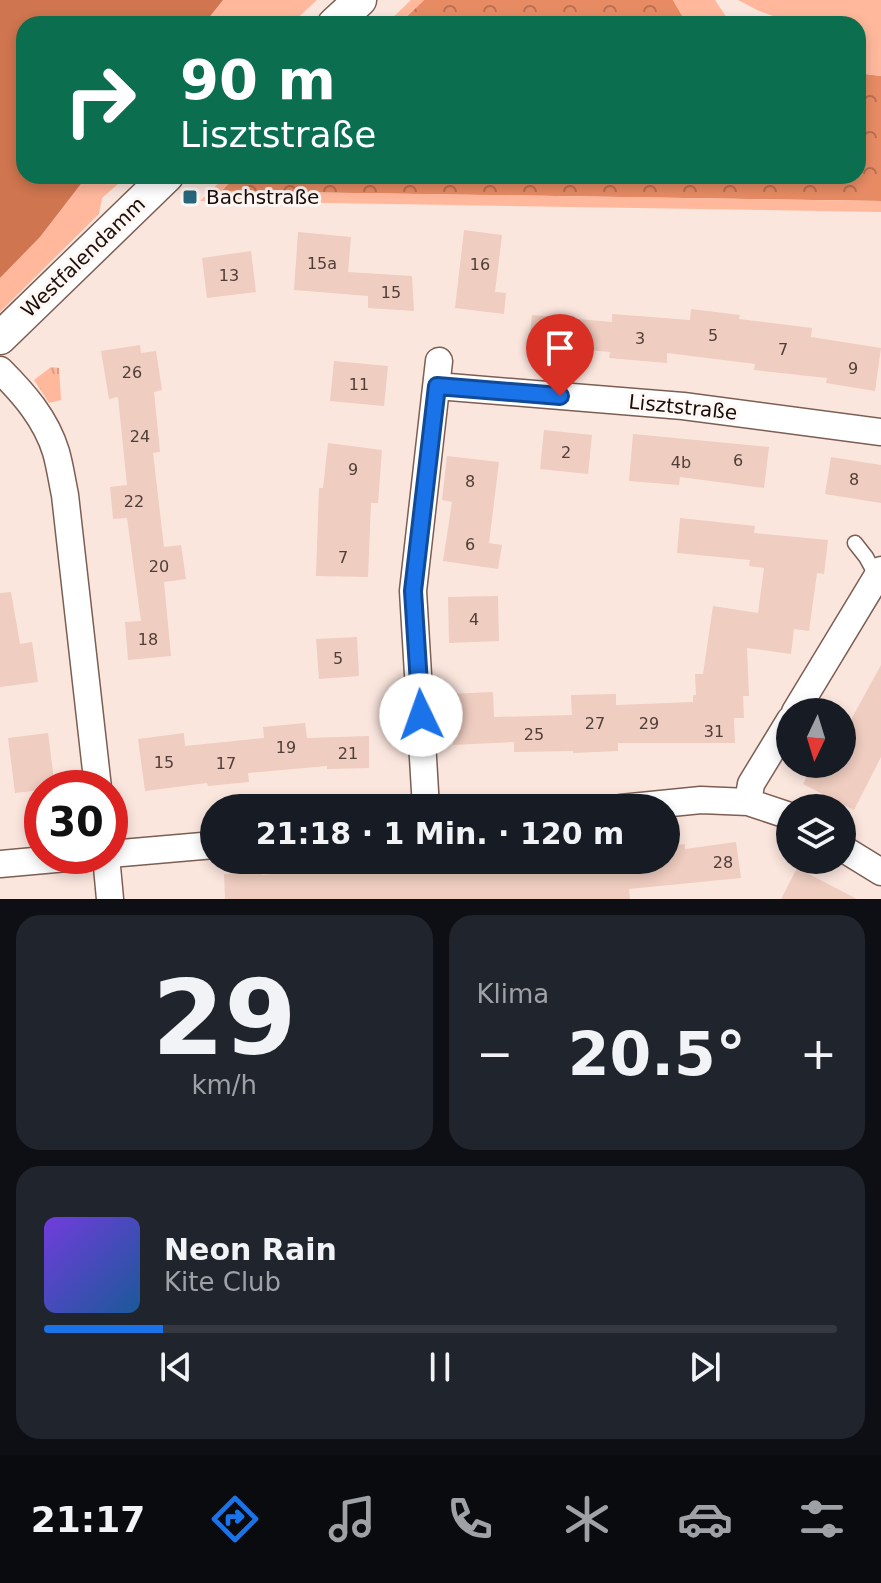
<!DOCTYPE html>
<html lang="de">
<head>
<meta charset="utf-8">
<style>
	:root { --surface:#171b24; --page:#20242c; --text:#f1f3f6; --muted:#9ea1a6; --line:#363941; --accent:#1a73e8 }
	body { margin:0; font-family:"DejaVu Sans",sans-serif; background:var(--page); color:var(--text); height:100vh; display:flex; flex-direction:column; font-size:30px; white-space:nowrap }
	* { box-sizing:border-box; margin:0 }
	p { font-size:26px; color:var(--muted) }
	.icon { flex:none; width:44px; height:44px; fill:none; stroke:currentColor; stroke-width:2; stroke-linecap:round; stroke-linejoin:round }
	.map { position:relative; height:899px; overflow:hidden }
	.details { display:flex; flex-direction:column; gap:16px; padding:16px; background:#0d0f14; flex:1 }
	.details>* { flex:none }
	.guide { position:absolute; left:16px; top:16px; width:850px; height:168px; border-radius:24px; box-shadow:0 4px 12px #0003; background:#0b6e4f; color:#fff; overflow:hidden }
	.needle { width:52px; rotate:184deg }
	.tools { position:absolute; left:776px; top:698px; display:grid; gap:16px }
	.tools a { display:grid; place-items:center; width:80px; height:80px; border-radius:50%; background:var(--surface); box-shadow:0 4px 12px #0003; font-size:40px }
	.speed { position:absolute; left:24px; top:770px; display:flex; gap:16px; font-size:40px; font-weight:700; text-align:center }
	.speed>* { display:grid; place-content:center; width:104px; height:104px; border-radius:50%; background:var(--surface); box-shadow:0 4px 12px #0003; line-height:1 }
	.speed .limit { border:12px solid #d22; background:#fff; color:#111 }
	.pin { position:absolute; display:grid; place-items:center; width:68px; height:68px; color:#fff; margin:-82px -34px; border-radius:50% 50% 50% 0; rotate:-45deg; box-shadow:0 0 8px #0007 }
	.pin .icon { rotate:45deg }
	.me { position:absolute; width:88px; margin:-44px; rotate:357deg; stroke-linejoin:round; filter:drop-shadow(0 0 6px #0008) }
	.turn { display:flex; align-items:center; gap:28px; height:168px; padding:0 32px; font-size:36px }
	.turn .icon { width:104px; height:104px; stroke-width:2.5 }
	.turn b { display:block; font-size:56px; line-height:68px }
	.big { font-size:60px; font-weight:600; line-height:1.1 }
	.details .tile { flex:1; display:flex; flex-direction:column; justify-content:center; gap:12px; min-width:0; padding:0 28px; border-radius:24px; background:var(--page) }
	.details .dial { align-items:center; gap:0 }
	.dial b { font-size:104px; line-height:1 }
	.song { display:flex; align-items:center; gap:24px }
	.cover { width:96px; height:96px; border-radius:12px; background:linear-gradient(135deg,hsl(260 70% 55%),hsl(210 70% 35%)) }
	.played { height:8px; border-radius:4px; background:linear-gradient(90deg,var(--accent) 15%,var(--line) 15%) }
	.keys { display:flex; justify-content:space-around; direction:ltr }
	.heat { display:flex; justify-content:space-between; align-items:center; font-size:44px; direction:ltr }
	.details .tiles { flex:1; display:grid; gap:16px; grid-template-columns:1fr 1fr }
	.tile:last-child { grid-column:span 2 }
	.trip { position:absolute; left:200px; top:794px; width:480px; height:80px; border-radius:40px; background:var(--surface); box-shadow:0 4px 12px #0003; font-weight:600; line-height:80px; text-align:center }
	.tabs { display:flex; height:128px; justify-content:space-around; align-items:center; background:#090b0e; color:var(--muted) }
	.tabs .icon { width:56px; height:56px }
	.tabs .current { color:var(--accent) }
	.tabs b { font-size:36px; color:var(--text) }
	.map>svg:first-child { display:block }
</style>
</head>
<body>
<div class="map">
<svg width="881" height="899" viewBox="0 0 881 899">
	<defs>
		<pattern id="grass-tufts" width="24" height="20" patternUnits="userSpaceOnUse" patternTransform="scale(2)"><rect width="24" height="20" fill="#ffb89c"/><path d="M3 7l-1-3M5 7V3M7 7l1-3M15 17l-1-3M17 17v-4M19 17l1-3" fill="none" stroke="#da9d85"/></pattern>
		<pattern id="forest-crowns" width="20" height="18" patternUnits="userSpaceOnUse" patternTransform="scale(2)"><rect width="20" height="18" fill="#e78b64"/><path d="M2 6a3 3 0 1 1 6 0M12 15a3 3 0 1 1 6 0" fill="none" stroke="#ba7051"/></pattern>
	</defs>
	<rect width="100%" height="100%" fill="#fbe6de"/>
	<path fill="url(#grass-tufts)" d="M51 367 59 368 61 400 49 403 34 380Z"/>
	<path fill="url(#forest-crowns)" d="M424 0H673L687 24H399Z
		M858 73 881 76V201L220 191 236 176H858Z"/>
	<path fill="#ffb89c" d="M223 0H317L291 24H204Z
		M411 0H424L399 24H386Z
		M673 0H715L731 24H687Z
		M738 0H881V76L858 73V24H795L759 11Z
		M87 176H127L102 198 99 214 0 312V278L40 237Z
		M226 176H236L222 191 881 201V212L200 201Z"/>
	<path fill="#cf754f" d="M0 0H223L204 24H24V176H87L40 237 0 278Z"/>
	<path fill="#efcdc0" d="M464 230 502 235 495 292 506 293 504 314 455 308Z
		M298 232 351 237 348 272 412 276 414 311 368 308V296L294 290Z
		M251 251 256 292 207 298 202 258Z
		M691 309 740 315 739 319 812 328 811 337 881 348 875 391 826 383 827 378 754 370 755 364 667 353V363L609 358 610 352 529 345 532 315 612 322V314L690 320Z
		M140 345 141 353 156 351 162 390 154 392 160 452 153 453 164 547 181 545 186 579 164 582 171 656 128 660 125 622 141 621 127 518 113 519 110 487 127 485 118 397 109 399 101 351Z
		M334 361 388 366 384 406 330 401Z
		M544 430 592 435 588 474 540 469Z
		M633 434 769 447 764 488 680 477 679 485 629 481Z
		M328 443 382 450 378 503H371L368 577 316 576 319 488H323Z
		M447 456 499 462 489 543 502 545 498 569 443 561 452 502 442 500Z
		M831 457 881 465V503L825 494Z
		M680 518 755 526 754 533 828 540 824 574 817 573 809 631 794 629 791 654 747 648 749 696H743L744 718H734L735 743H618V751L573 753V751L514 752V742L453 745 450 694 493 692 494 717 572 715 571 695 616 694V705L693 702V695H696L695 674H703L713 606 758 613 764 568 749 566 750 560 677 553Z
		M11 592 20 644 32 642 38 682 0 687V593Z
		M498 596 499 641 449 643 448 597Z
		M357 637 359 676 319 679 316 639Z
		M881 665V757L854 810 803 784 813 764H842V736Z
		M305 723 307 738 369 736V768L327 769V766L248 773 249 782 208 786 207 783 145 791 138 739 184 733 185 746 264 738 263 727Z
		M48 733 55 788H42V790L15 793 8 738Z
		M736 842 741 878 629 889 630 899H225L224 874 262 872V875L383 862 384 868 468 862V860H666V846L685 844V849Z
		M797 868 857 899H781Z"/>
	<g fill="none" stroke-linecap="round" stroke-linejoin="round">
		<defs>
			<path id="service" d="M855 543 866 557 877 577"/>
			<path id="minor" d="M0 370C24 394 46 419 56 452 60 466 62 481 65 495L98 788
				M437 386 683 406 881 432
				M795 712 881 570
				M748 802 751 784 790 720
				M426 808 413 591 439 361
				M621 808 701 800 748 802 790 816
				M842 848 881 872
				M110 854 214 845
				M106 856 110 899
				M0 864 89 856"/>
			<path id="tertiary" d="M334 24 360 0
				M0 338 167 176"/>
		</defs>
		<use href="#service" stroke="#7c5e53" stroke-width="17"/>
		<use href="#minor" stroke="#7c5e53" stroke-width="29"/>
		<use href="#tertiary" stroke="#7c5e53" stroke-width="35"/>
		<use href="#service" stroke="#fff" stroke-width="14"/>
		<use href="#minor" stroke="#fff" stroke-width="26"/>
		<use href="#tertiary" stroke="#fff" stroke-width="32"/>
	</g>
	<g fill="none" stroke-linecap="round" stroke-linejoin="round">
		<defs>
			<path id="route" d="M421 715 413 591 437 386 560 396"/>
		</defs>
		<use href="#route" stroke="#114b97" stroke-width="20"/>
		<use href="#route" stroke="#1a73e8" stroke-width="14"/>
	</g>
	<rect fill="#27677c" stroke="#fef7f4" stroke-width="3" x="182" y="189" width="16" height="16" rx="4"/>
	<g text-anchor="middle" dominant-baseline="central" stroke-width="6" stroke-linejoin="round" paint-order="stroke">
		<g font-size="16" fill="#4f3e38">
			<text x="322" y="263">15a</text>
			<text x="480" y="264">16</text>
			<text x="229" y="275">13</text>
			<text x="391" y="292">15</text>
			<text x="713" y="335">5</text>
			<text x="640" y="338">3</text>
			<text x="783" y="349">7</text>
			<text x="853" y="368">9</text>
			<text x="132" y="372">26</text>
			<text x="359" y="384">11</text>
			<text x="140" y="436">24</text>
			<text x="566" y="452">2</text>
			<text x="738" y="460">6</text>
			<text x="681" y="462">4b</text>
			<text x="353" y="469">9</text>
			<text x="854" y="479">8</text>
			<text x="470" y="481">8</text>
			<text x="134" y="501">22</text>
			<text x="470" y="544">6</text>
			<text x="343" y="557">7</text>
			<text x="159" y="566">20</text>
			<text x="474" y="619">4</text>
			<text x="148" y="639">18</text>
			<text x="338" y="658">5</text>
			<text x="595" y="723">27</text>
			<text x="649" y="723">29</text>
			<text x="714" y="731">31</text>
			<text x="534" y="734">25</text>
			<text x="286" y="747">19</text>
			<text x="348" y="753">21</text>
			<text x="164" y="762">15</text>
			<text x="226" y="763">17</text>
			<text x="723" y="862">28</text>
		</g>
		<g font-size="20" fill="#1a0e0a" stroke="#fef7f4" text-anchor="start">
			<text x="206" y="197">Bachstraße</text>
		</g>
		<g font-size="20" fill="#1a0e0a" stroke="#fef7f4">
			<text transform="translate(83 257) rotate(-44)">Westfalendamm</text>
			<text transform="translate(683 407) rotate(6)">Lisztstraße</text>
		</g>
	</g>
</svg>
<div class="tools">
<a><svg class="needle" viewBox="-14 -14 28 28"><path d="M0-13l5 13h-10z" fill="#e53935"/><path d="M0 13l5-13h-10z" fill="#9ea1a6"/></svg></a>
<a><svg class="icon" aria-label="layers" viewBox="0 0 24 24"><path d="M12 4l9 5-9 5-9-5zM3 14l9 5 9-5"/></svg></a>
</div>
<div class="speed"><div class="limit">30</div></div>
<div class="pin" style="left:560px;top:396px;background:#d93025"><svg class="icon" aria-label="arrive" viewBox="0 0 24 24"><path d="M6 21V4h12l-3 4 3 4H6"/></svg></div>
<svg class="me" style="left:421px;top:715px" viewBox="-20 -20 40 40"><circle r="19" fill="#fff"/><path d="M0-13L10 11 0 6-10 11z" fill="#1a73e8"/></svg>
<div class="trip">21:18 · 1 Min. · 120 m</div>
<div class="guide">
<div class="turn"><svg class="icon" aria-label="right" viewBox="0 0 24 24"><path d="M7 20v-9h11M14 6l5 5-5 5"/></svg><div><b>90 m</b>Lisztstraße</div></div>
</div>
</div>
<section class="details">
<div class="tiles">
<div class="tile dial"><b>29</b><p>km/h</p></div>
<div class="tile"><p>Klima</p>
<div class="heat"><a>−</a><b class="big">20.5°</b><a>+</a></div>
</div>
<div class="tile">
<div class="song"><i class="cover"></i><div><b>Neon Rain</b><p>Kite Club</p></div></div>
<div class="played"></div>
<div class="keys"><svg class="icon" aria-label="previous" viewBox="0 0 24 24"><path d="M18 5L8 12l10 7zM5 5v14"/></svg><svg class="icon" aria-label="pause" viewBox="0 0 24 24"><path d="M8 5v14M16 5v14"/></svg><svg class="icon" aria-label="next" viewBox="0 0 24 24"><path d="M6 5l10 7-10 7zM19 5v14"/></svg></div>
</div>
</div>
</section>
<nav class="tabs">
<b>21:17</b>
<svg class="icon current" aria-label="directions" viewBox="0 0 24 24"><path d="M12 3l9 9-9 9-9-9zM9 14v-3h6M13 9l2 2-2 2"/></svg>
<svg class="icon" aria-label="music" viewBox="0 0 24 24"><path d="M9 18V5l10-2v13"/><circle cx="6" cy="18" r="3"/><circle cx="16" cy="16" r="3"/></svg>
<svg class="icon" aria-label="phone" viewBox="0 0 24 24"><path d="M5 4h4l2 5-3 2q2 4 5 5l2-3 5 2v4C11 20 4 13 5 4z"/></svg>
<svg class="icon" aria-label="climate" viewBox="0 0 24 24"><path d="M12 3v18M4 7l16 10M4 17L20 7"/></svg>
<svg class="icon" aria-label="car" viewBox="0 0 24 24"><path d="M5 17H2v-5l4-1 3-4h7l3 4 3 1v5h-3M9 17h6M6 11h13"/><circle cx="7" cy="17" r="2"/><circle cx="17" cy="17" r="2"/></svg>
<svg class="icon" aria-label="filters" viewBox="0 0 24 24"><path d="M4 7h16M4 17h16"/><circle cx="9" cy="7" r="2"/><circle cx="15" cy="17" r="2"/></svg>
</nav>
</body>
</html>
